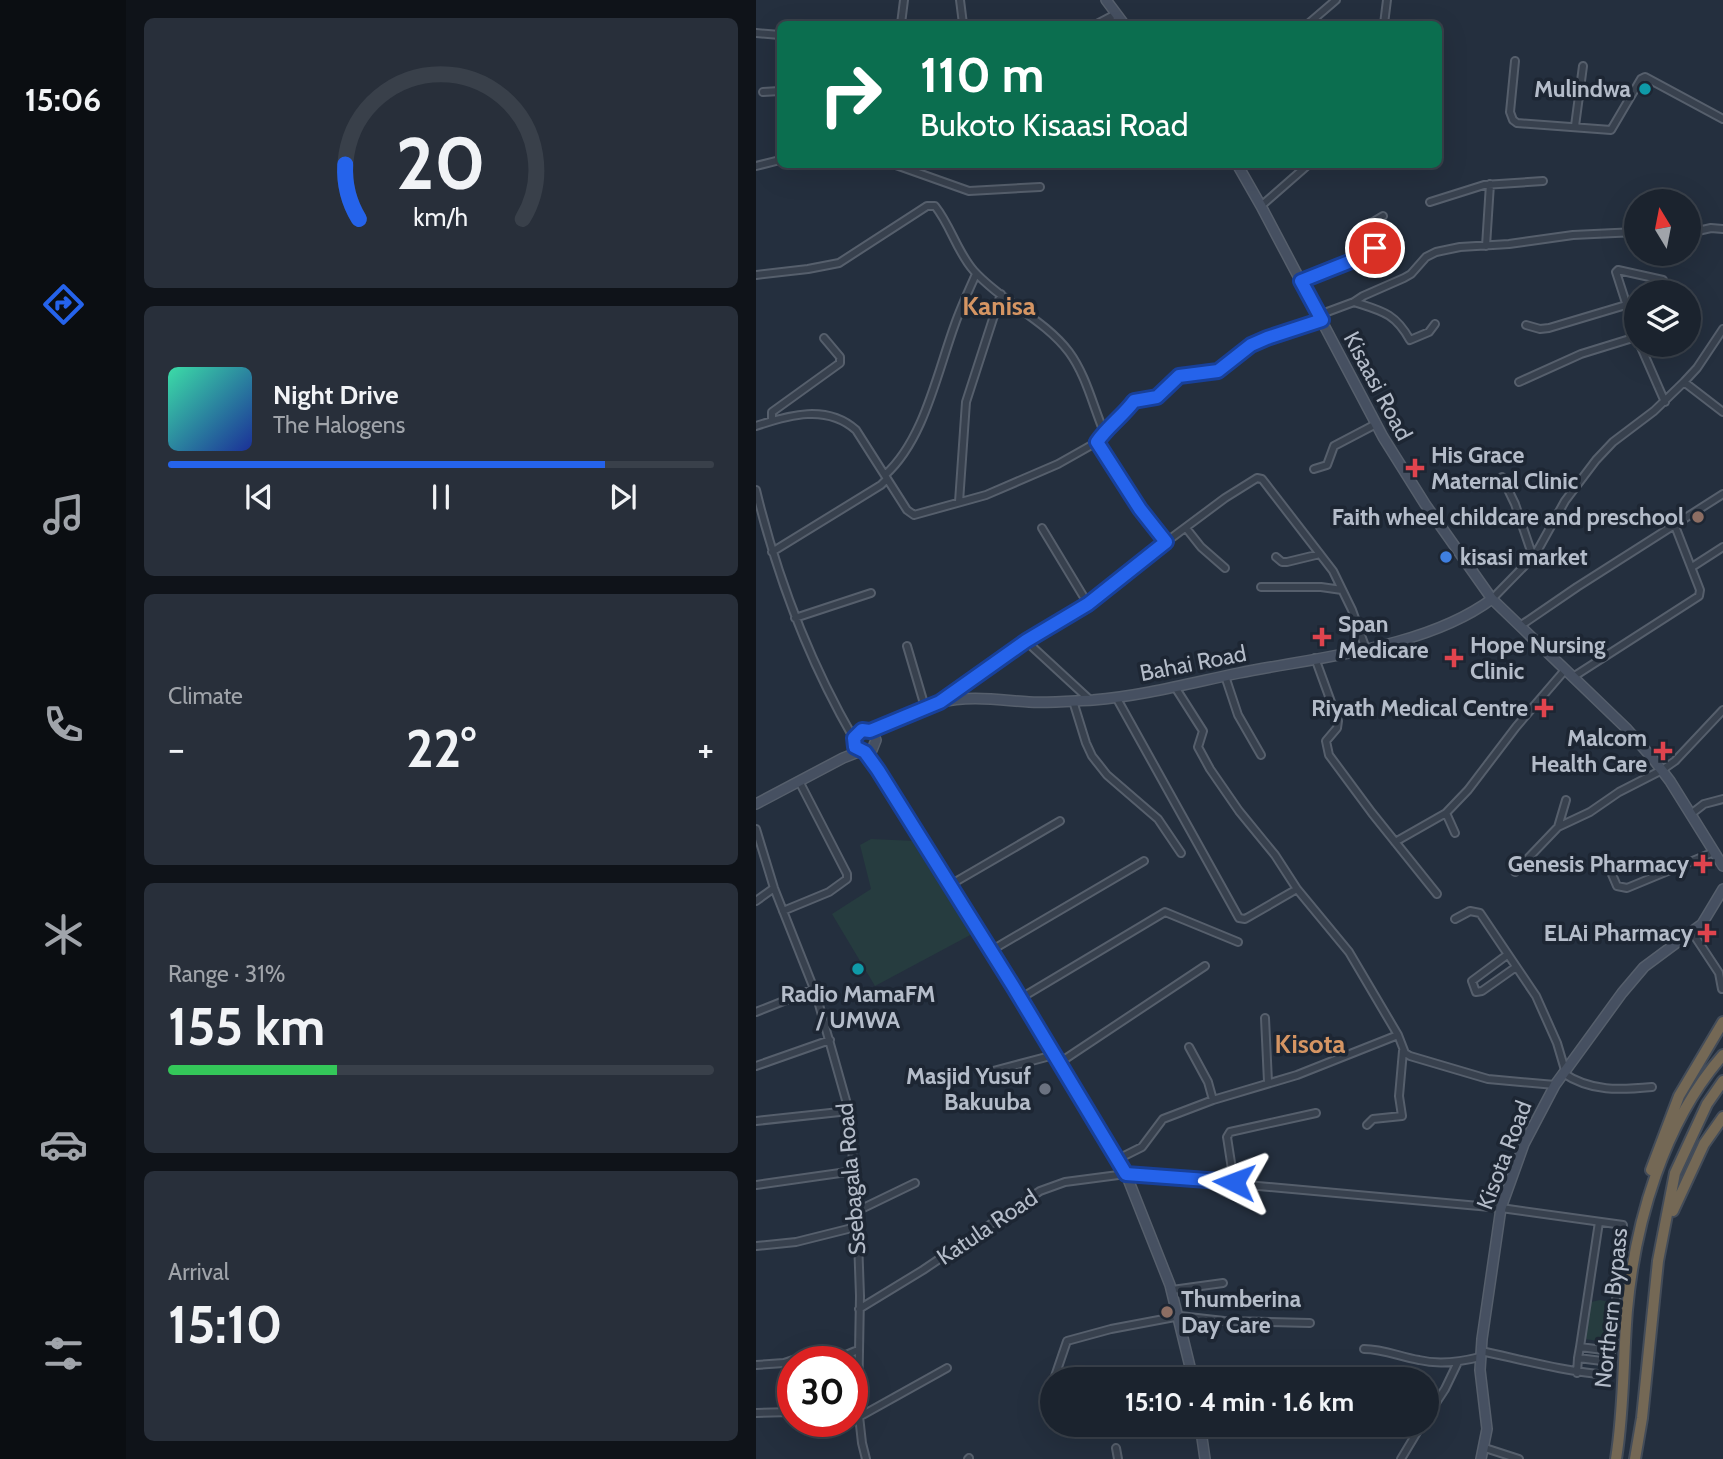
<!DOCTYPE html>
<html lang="en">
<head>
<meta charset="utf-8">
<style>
	:root { --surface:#1b232e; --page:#282f3a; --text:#f1f3f6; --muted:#a0a4aa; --line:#39404a; --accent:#2563eb }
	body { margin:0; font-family:Cabin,sans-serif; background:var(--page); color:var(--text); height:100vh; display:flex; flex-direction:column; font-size:26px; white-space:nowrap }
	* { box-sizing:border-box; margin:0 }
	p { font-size:23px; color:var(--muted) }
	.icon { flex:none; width:38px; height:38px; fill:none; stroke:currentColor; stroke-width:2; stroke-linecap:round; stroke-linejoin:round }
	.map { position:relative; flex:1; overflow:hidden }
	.sheet { display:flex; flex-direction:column; gap:18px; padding:18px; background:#0f1319; width:630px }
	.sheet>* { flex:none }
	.hud { position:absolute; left:21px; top:21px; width:665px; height:147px; border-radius:10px; box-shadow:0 7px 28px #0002,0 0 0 2px var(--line); background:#0b6e4f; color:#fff; overflow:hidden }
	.needle { width:46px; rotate:350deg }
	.controls { position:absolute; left:868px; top:189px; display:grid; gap:14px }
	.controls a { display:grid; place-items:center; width:77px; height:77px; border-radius:50%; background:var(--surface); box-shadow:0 7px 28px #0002,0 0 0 2px var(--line); font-size:35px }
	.speed { position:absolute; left:21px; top:1346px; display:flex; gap:14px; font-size:35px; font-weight:700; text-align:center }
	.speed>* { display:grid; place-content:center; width:91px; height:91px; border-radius:50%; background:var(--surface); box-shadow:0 7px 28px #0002,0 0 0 2px var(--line); line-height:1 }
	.speed .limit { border:10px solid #d22; background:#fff; color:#111 }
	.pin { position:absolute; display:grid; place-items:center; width:60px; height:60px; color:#fff; margin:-30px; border:4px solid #fff; border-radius:50%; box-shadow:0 2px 7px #0007 }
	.me { position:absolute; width:77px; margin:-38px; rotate:273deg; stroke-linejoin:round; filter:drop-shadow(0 0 5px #0008) }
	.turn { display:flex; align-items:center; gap:24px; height:147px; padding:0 28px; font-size:32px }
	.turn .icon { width:91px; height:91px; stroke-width:2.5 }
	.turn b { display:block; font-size:49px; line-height:60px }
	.big { font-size:52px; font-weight:700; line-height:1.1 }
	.sheet .tile { flex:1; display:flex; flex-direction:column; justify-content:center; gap:10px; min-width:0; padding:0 24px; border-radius:10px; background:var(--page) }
	.sheet .dial { align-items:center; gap:0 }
	.dial svg { height:182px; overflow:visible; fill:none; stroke:var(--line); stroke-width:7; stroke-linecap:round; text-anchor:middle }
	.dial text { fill:var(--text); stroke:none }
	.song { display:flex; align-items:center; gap:21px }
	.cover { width:84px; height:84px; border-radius:10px; background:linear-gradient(135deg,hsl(160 70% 55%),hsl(230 70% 35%)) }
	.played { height:7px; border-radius:4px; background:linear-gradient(90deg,var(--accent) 80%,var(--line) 80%) }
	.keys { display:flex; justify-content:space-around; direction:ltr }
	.heat { display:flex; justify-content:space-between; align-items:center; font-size:38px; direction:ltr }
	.charge { height:10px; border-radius:5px; background:linear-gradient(90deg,#34c759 31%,var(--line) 0) }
	.trip { position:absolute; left:284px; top:1367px; width:399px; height:70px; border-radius:35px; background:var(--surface); box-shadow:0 7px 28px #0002,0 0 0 2px var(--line); font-weight:700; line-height:70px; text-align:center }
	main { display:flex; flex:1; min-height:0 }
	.dock { display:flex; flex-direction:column; width:126px; justify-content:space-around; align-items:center; background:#0b0e12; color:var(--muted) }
	.dock .icon { width:49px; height:49px }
	.dock .selected { color:var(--accent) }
	.dock b { font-size:32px; color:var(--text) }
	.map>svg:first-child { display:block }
</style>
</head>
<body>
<main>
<nav class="dock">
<b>15:06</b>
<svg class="icon selected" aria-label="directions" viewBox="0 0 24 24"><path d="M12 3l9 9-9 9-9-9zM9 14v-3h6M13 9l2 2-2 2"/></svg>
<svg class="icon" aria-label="music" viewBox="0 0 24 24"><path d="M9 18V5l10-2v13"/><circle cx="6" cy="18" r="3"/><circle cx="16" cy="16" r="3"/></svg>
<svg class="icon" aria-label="phone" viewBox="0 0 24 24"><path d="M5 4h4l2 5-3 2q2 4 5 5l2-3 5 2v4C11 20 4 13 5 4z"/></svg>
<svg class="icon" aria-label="climate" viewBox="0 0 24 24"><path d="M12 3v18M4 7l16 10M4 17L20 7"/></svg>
<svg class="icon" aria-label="car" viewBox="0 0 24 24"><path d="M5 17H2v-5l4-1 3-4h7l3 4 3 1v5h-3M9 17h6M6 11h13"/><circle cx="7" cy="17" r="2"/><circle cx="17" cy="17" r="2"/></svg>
<svg class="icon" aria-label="filters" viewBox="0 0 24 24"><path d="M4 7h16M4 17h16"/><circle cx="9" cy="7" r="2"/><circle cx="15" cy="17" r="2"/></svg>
</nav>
<section class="sheet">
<div class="tile dial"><svg viewBox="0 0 100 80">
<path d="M14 69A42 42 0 1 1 86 69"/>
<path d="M14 69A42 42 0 0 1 8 45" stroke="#2563eb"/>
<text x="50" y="56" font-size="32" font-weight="700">20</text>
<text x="50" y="72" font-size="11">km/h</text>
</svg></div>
<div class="tile">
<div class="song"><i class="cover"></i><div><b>Night Drive</b><p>The Halogens</p></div></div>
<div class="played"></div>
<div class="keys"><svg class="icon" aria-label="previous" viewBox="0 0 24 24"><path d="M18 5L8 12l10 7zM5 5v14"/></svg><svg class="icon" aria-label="pause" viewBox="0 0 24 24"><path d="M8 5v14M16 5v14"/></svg><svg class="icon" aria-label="next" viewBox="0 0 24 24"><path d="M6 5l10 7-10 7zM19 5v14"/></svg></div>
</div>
<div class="tile"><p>Climate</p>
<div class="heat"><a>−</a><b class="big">22°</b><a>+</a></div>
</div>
<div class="tile"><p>Range · 31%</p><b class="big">155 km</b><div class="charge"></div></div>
<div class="tile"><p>Arrival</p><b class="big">15:10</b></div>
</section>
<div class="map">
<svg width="967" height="1459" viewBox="0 0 967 1459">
	<rect width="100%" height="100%" fill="#242f3e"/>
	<path fill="#263c3f" d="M115 839 159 841 218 933 119 986 76 914 115 889 104 845Z
		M844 1300 853 1302 849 1342 829 1339 835 1302Z"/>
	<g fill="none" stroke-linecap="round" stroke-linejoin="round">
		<defs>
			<path id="street" d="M204 0 207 24
				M145 24 148 0
				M341 24 360 14
				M552 24 580 0
				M628 24 631 0
				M0 33 24 35
				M759 61 754 112 757 120 761 123 855 130 885 79 889 77 967 119
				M7 92 24 91
				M819 126 827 66
				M137 164 213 191 284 187
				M326 164H338
				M0 166 24 160
				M674 202 728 185 787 181
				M505 206 553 164
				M933 233 955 228 967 229
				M730 246 734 184
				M0 275 52 269 83 263 171 206H179C195 226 201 252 218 271 246 302 288 319 313 352 330 375 337 406 348 432
				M545 281 616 251 619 248V242L612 225 627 216
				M598 302C626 311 639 313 654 340L673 332 679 324
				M563 315 598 302 607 296 648 278 655 274 670 257 680 252 704 247 753 244 817 235 880 232
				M770 325 784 329 793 328 870 305
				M880 334 860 272 862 270 907 280
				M884 345 909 402
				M763 382 825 354 880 337
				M928 382 967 412
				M16 421V412L84 363V357L68 338
				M0 426C33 415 71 404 100 430L151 510 158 515 230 495 302 464 341 442
				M558 469 571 465 578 446 620 424
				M129 475C168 440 181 373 199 324 205 307 213 290 220 274
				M746 477 759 504 777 557
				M0 490C21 577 53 661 98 739
				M203 502 210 402 245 294
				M286 528 332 604
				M430 528 445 547 469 568
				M410 542 384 509 341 442C352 426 367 416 378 401L401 397 423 376 462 371 495 345 511 338 566 320
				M16 552 125 485 131 479
				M520 557 526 562H531L564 554
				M936 567 967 547
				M505 587H565L586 590
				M736 599 779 555 809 501 840 460 857 442 898 411 928 382 941 368 967 329
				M39 618 115 593
				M764 626 821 587 967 494
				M270 641 334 700
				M151 646 169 707
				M559 658 582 721 581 728 570 741 573 755 616 813 681 894
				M469 676 482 715 505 755
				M817 677 943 596 944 590 919 526
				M419 687 447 731 442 747 454 769 483 811 519 855 541 889 593 952 642 1035 649 1053 654 1056 732 1079 799 1085
				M360 697 483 918 489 919 541 889
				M188 700 270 641 332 604 410 542 469 498 501 478 506 479 577 571 596 610 610 649
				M317 701 330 743 336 756 351 775 402 819 425 853
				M935 814 948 804 967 799
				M802 827 810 800
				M0 829 18 888 60 994 93 1111 101 1211 104 1296 102 1407 106 1443 110 1459
				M699 833 690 813 712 790 760 727 809 670
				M639 842 690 813
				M849 858 861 886 871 888 958 852
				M759 872 802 827 834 812 863 792 906 770 919 761 967 710
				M194 885 304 821
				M0 901 18 888
				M27 911 73 892 91 879V874L43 781
				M699 919 714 911 724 913 780 996 801 1043 809 1070
				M936 932 963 973 966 989
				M236 950 388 861
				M751 955 716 981 720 992 726 991 760 967
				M265 998 409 912 482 942
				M0 1012 58 989
				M509 1018 512 1082
				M433 1047 452 1082 457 1100
				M303 1063 449 966
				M0 1066 74 1040
				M807 1073C835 1092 864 1090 896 1087
				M226 1074 298 1055
				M0 1121 93 1111
				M611 1125 617 1119 646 1116 643 1096 647 1051
				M362 1159 386 1147 407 1119 457 1100 541 1075 642 1035
				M478 1182 471 1137 474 1132 560 1113
				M0 1185 98 1171
				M101 1211 159 1183
				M0 1246 40 1242 100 1227
				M416 1290 467 1283
				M103 1309 167 1270 284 1191 309 1182 370 1174 745 1208 867 1225 853 1375C810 1372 767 1360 725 1351
				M824 1347 843 1222
				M608 1349C628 1349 644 1357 663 1360 684 1365 704 1362 724 1357
				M822 1358 824 1347 855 1351
				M0 1365 28 1363 46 1357 80 1359 102 1350
				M821 1373 822 1358 854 1362
				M298 1379 311 1341 355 1329 424 1316 468 1321 554 1323
				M0 1413 37 1412
				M103 1417 191 1368
				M670 1418 689 1389 702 1362
				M630 1426 664 1427
				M394 1432 444 1426
				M360 1448 362 1459
				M729 1448 763 1459
				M212 1459 213 1458
				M645 1459 666 1424"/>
			<path id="secondary" d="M350 0 368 24
				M481 164 505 206 627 437 669 504 736 599 870 728 898 760 914 781 967 866
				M114 731C130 722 165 707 183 703 212 695 243 700 273 702 294 703 315 701 337 700 386 696 435 683 483 673 563 657 670 648 736 599
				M109 752 116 750 120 740 117 733 110 730 100 735 99 747 109 752 122 770 236 950 370 1174 414 1285 437 1379
				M0 804 87 758 105 751
				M444 1424 449 1459
				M725 1459 731 1429 724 1370 726 1339 745 1208 768 1144 799 1085 866 993 888 967 946 924 967 889"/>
			<path id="highway" d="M895 1170 923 1096 967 1022
				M917 1211 948 1144 967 1117
				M860 1459C868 1410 867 1360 871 1310 879 1222 908 1122 967 1055
				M879 1459 886 1418 902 1261 919 1173 951 1104 967 1081"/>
		</defs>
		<use href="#street" stroke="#565f6c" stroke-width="10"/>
		<use href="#secondary" stroke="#565f6c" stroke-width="12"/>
		<use href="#highway" stroke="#434c59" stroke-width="14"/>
		<use href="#street" stroke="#38414e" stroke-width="6"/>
		<use href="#secondary" stroke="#465061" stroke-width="9"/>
		<use href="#highway" stroke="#746855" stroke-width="10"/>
	</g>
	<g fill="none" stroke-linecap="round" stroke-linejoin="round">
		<defs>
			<path id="route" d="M478 1182 370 1174 257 986 122 770 109 752 99 747 98 738 106 730 114 731 184 702 270 641 332 604 410 542 384 509 341 442C352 426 367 416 378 401L401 397 423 376 462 371 495 345 511 338 566 320 545 281 603 258 619 248"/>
		</defs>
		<use href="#route" stroke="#184099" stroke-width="18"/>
		<use href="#route" stroke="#2563eb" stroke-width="12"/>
	</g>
	<g fill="#0f9aa8" stroke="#1d2633" stroke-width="2.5">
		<circle cx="889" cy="89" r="7"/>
		<circle cx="102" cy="969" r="7"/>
	</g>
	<g fill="#e0444e" stroke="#1d2633" stroke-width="2.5">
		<path d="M655.5 457.5h7v7h7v7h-7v7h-7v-7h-7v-7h7z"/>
		<path d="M562.5 626.5h7v7h7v7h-7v7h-7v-7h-7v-7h7z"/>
		<path d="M694.5 647.5h7v7h7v7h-7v7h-7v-7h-7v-7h7z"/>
		<path d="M784.5 697.5h7v7h7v7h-7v7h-7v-7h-7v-7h7z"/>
		<path d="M903.5 740.5h7v7h7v7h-7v7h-7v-7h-7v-7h7z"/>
		<path d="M943.5 853.5h7v7h7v7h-7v7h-7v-7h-7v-7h7z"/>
		<path d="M947.5 922.5h7v7h7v7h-7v7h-7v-7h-7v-7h7z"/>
	</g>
	<g fill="#8d6e63" stroke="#1d2633" stroke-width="2.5">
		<circle cx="942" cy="517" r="7"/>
		<circle cx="411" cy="1312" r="7"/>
	</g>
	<circle fill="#3f7fe0" stroke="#1d2633" stroke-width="2.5" cx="690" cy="557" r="7"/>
	<circle fill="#6b7280" stroke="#1d2633" stroke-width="2.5" cx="289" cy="1089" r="7"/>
	<g text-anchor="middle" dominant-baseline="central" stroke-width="7" stroke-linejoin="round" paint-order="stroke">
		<g font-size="23" font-weight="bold" fill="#b4bcc9" stroke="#1d2633" text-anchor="end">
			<text x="875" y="89">Mulindwa</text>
			<text x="675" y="455" text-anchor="start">His Grace<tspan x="675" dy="26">Maternal Clinic</tspan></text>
			<text x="928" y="517">Faith wheel childcare and preschool</text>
			<text x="704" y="557" text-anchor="start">kisasi market</text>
			<text x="582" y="624" text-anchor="start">Span<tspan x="582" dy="26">Medicare</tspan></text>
			<text x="714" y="645" text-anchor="start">Hope Nursing<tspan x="714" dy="26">Clinic</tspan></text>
			<text x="772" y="708">Riyath Medical Centre</text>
			<text x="891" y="738">Malcom<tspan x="891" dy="26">Health Care</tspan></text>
			<text x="933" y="864">Genesis Pharmacy</text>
			<text x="937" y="933">ELAi Pharmacy</text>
			<text x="102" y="994" text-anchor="middle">Radio MamaFM<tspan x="102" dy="26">/ UMWA</tspan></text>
			<text x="275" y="1076">Masjid Yusuf<tspan x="275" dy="26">Bakuuba</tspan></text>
			<text x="425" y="1299" text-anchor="start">Thumberina<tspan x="425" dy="26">Day Care</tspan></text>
		</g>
		<g font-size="23" fill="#b4bcc9" stroke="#1d2633">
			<text transform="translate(622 386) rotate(62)">Kisaasi Road</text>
			<text transform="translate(437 663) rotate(-11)">Bahai Road</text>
			<text transform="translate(748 1155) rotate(-69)">Kisota Road</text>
			<text transform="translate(95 1179) rotate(-95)">Ssebagala Road</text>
			<text transform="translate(231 1227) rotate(-34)">Katula Road</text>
			<text transform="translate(855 1308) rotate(-84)">Northern Bypass</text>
		</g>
		<g font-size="26" font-weight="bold" fill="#d59563" stroke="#1d2633">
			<text x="243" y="306">Kanisa</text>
			<text x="554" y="1044">Kisota</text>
		</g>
	</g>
</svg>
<div class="controls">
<a><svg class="needle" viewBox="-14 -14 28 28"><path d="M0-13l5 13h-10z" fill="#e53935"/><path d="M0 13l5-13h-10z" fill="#a0a4aa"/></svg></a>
<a><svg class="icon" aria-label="layers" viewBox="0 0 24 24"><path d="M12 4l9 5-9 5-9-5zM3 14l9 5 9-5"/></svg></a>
</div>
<div class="speed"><div class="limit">30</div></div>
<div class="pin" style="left:619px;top:248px;background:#d93025"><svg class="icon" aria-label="arrive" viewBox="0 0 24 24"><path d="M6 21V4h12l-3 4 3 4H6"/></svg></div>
<svg class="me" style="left:478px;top:1182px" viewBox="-20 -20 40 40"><path d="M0-17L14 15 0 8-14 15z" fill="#2563eb" stroke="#fff" stroke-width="4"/></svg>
<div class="trip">15:10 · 4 min · 1.6 km</div>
<div class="hud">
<div class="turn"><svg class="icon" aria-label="right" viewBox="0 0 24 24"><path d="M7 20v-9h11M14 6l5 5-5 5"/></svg><div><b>110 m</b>Bukoto Kisaasi Road</div></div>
</div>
</div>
</main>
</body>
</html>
